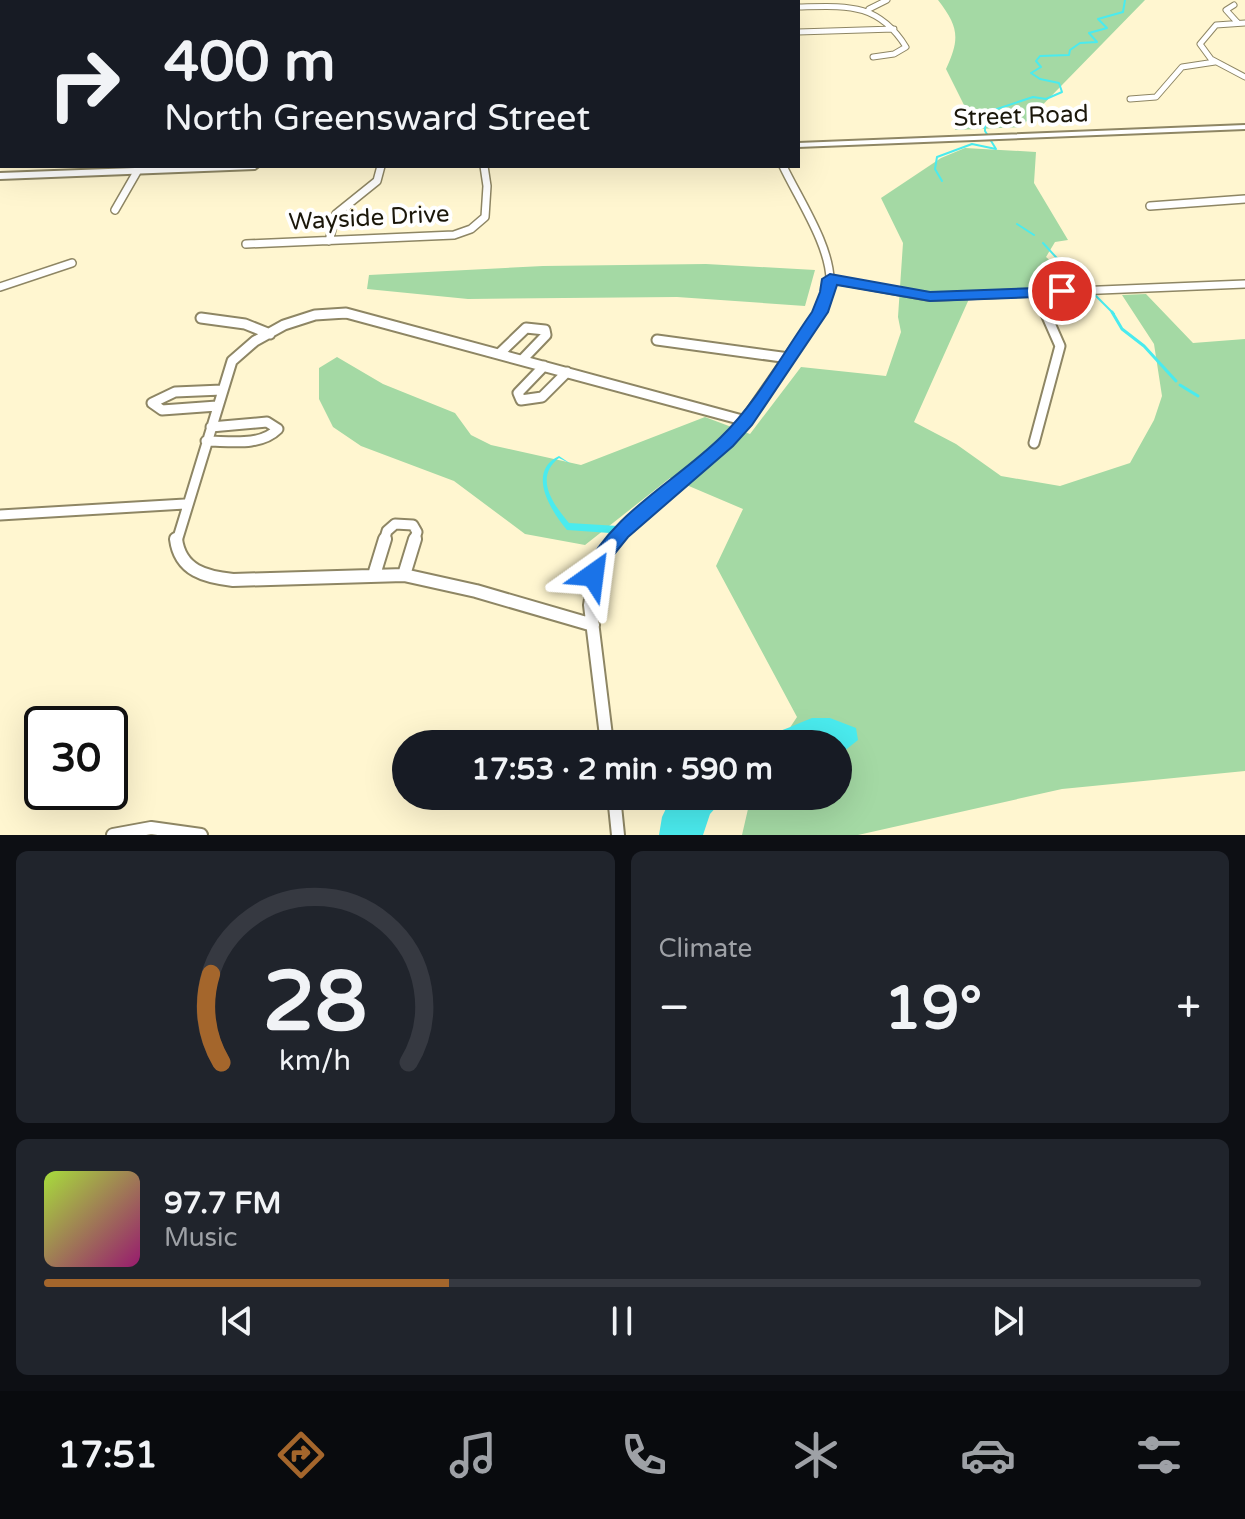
<!DOCTYPE html>
<html lang="en">
<head>
<meta charset="utf-8">
<style>
	:root { --surface:#171b24; --page:#20242c; --text:#f1f3f6; --muted:#9ea1a6; --line:#363941; --accent:#a4662c }
	body { margin:0; font-family:"Varela Round",sans-serif; background:var(--page); color:var(--text); height:100vh; display:flex; flex-direction:column; font-size:30px; white-space:nowrap }
	* { box-sizing:border-box; margin:0 }
	p { font-size:26px; color:var(--muted) }
	.icon { flex:none; width:44px; height:44px; fill:none; stroke:currentColor; stroke-width:2; stroke-linecap:round; stroke-linejoin:round }
	.map { position:relative; height:835px; overflow:hidden }
	.panel { display:flex; flex-direction:column; gap:16px; padding:16px; background:#0d0f14; flex:1 }
	.panel>* { flex:none }
	.hud { position:absolute; left:0px; top:0px; width:800px; height:168px; box-shadow:0 8px 32px #0002; background:#171b24; color:var(--text); overflow:hidden }
	.speed { position:absolute; left:24px; top:706px; display:flex; gap:16px; font-size:40px; font-weight:700; text-align:center }
	.speed>* { display:grid; place-content:center; width:104px; height:104px; border-radius:50%; background:var(--surface); box-shadow:0 8px 32px #0002; line-height:1 }
	.speed .limit { border:4px solid #111; border-radius:12px; background:#fff; color:#111 }
	.pin { position:absolute; display:grid; place-items:center; width:68px; height:68px; color:#fff; margin:-34px; border:4px solid #fff; border-radius:50%; box-shadow:0 2px 8px #0007 }
	.me { position:absolute; width:88px; margin:-44px; rotate:31deg; stroke-linejoin:round; filter:drop-shadow(0 0 6px #0008) }
	.turn { display:flex; align-items:center; gap:28px; height:168px; padding:0 32px; font-size:36px }
	.turn .icon { width:104px; height:104px; stroke-width:2.5 }
	.turn b { display:block; font-size:56px; line-height:68px }
	.big { font-size:60px; font-weight:700; line-height:1.1 }
	.panel .card { flex:1; display:flex; flex-direction:column; justify-content:center; gap:12px; min-width:0; padding:0 28px; border-radius:12px; background:var(--page) }
	.panel .dial { align-items:center; gap:0 }
	.dial svg { height:208px; overflow:visible; fill:none; stroke:var(--line); stroke-width:7; stroke-linecap:round; text-anchor:middle }
	.dial text { fill:var(--text); stroke:none }
	.song { display:flex; align-items:center; gap:24px }
	.cover { width:96px; height:96px; border-radius:12px; background:linear-gradient(135deg,hsl(80 70% 55%),hsl(320 70% 35%)) }
	.played { height:8px; border-radius:4px; background:linear-gradient(90deg,var(--accent) 35%,var(--line) 35%) }
	.keys { display:flex; justify-content:space-around; direction:ltr }
	.heat { display:flex; justify-content:space-between; align-items:center; font-size:44px; direction:ltr }
	.panel .tiles { flex:1; display:grid; gap:16px; grid-template-columns:1fr 1fr }
	.card:last-child { grid-column:span 2 }
	.trip { position:absolute; left:392px; top:730px; width:460px; height:80px; border-radius:40px; background:var(--surface); box-shadow:0 8px 32px #0002; font-weight:700; line-height:80px; text-align:center }
	.tab-bar { display:flex; height:128px; justify-content:space-around; align-items:center; background:#090b0e; color:var(--muted) }
	.tab-bar .icon { width:56px; height:56px }
	.tab-bar .current { color:var(--accent) }
	.tab-bar b { font-size:36px; color:var(--text) }
	.map>svg:first-child { display:block }
</style>
</head>
<body>
<div class="map">
<svg width="1245" height="835" viewBox="0 0 1245 835">
	<rect width="100%" height="100%" fill="#fff6d0"/>
	<path fill="#a4d9a4" d="M938 0H1145L1021 127 955 130 966 109 946 69C960 39 959 27 938 0Z
		M965 148 1036 152 1034 183 1068 240 1055 242 1046 257 1083 289 973 290 914 422 956 444 1001 476 1060 486 1130 463 1154 420 1162 396 1154 344 1122 295 1146 294 1193 343 1245 339V771L1062 789 858 835H742L751 796H838V744H779L797 717 716 566 743 509 670 478 585 545 525 534 454 481 361 446 333 427 319 399V368L337 357 383 384 455 413 471 435 491 445 581 465 705 417 750 434 801 367 886 376 901 332 898 317 903 243 881 198 941 158Z
		M706 264 815 270 805 306 677 297 468 299 367 289 369 275 543 266Z"/>
	<path fill="#4aebee" d="M559 456 571 464 559 458C533 478 554 505 569 523L618 526 610 533 567 530C551 511 526 472 559 456Z
		M812 718H830L856 728 858 740 838 756V744H712L730 733C749 748 791 726 812 718Z
		M672 796H726L710 814 703 835H659L662 817Z"/>
	<g fill="none" stroke-linecap="round" stroke-linejoin="round">
		<path stroke="#4aebee" stroke-width="2" d="M942 181 935 169 937 157 972 144 996 149 985 131V113L1033 97 1046 99 1062 92 1059 83 1040 79 1031 73 1041 67 1036 61 1040 56 1069 55 1070 50 1080 43 1097 42 1089 33 1107 28 1098 19 1123 12 1125 0
			M1017 224 1034 235
			M1043 243 1065 267 1062 272 1086 286 1114 314"/>
		<path stroke="#4aebee" stroke-width="3" d="M1112 312 1122 329 1144 346 1176 381
			M1180 385 1198 396"/>
		<defs>
			<path id="minor-far3" d="M255 0 263 2
				M1234 5 1226 10 1237 22
				M798 7C846 6 878 2 906 47L894 54 873 57
				M869 9 887 0
				M1245 23 1216 25 1200 44 1211 59 1245 77
				M798 32 894 29
				M1130 99 1156 97 1182 67 1215 62"/>
			<path id="minor-far2" d="M783 166C798 198 832 248 830 284 829 294 823 304 819 314
				M1150 206 1245 199
				M115 210 138 170
				M329 241 336 214 377 181 381 166
				M246 244 454 235 471 229 485 217 487 186 484 166
				M830 279 930 297 1245 284
				M0 287 72 263
				M1031 293 1046 314
				M329 314H348"/>
			<path id="minor-far1" d="M201 318 245 324 270 334
				M657 340 789 358
				M499 354 526 328 545 330 546 335 522 360
				M544 366 518 393 521 400 542 397 567 372
				M217 406 162 410 152 403 175 392 222 390
				M206 441C229 441 260 447 278 429L267 422 211 427
				M1034 443 1060 346 1045 312
				M0 515 185 504
				M177 541 232 361 255 341 284 325 315 315 346 313 746 421
				M384 541 387 531 395 524 413 525 417 532 414 541
				M614 541 737 432 820 312"/>
			<path id="minor" d="M176 539C180 571 206 577 233 580L404 575 476 591 593 625
				M374 575 385 539
				M404 575 415 539
				M607 744 590 605 597 564 615 539
				M614 796 618 835
				M113 835 151 828 201 835"/>
			<path id="secondary" d="M1245 125V129L798 147V143Z
				M189 166H259L255 169 0 179V173Z"/>
		</defs>
		<use href="#minor-far3" stroke="#8e8664" stroke-width="7"/>
		<use href="#minor-far2" stroke="#8e8664" stroke-width="10"/>
		<use href="#minor-far1" stroke="#8e8664" stroke-width="13"/>
		<use href="#minor" stroke="#8e8664" stroke-width="16"/>
		<use href="#secondary" stroke="#8e8664" stroke-width="4"/>
		<use href="#minor-far3" stroke="#fff" stroke-width="5"/>
		<use href="#minor-far2" stroke="#fff" stroke-width="7"/>
		<use href="#minor-far1" stroke="#fff" stroke-width="9"/>
		<use href="#minor" stroke="#fff" stroke-width="12"/>
		<use href="#secondary" fill="#fff" fill-rule="evenodd"/>
	</g>
	<path fill="#1a73e8" stroke="#114b97" stroke-width="2" d="M830 274 930 292 1062 287 1070 291 1062 296 930 301 837 285 828 312 752 425 733 446 628 537 611 558 600 580H585L582 575C611 513 674 483 721 437 757 402 783 353 812 312L820 292 822 279Z"/>
	<g text-anchor="middle" dominant-baseline="central" stroke-width="8" stroke-linejoin="round" paint-order="stroke">
		<g font-size="24" fill="#1b170a" stroke="#fff">
			<text transform="translate(1021 116) rotate(-2)">Street Road</text>
			<text transform="translate(369 218) rotate(-3)">Wayside Drive</text>
		</g>
	</g>
</svg>
<div class="speed"><div class="limit">30</div></div>
<div class="pin" style="left:1062px;top:291px;background:#d93025"><svg class="icon" aria-label="arrive" viewBox="0 0 24 24"><path d="M6 21V4h12l-3 4 3 4H6"/></svg></div>
<svg class="me" style="left:593px;top:575px" viewBox="-20 -20 40 40"><path d="M0-17L14 15 0 8-14 15z" fill="#1a73e8" stroke="#fff" stroke-width="4"/></svg>
<div class="trip">17:53 · 2 min · 590 m</div>
<div class="hud">
<div class="turn"><svg class="icon" aria-label="right" viewBox="0 0 24 24"><path d="M7 20v-9h11M14 6l5 5-5 5"/></svg><div><b>400 m</b>North Greensward Street</div></div>
</div>
</div>
<section class="panel">
<div class="tiles">
<div class="card dial"><svg viewBox="0 0 100 80">
<path d="M14 69A42 42 0 1 1 86 69"/>
<path d="M14 69A42 42 0 0 1 10 35" stroke="#a4662c"/>
<text x="50" y="56" font-size="32" font-weight="700">28</text>
<text x="50" y="72" font-size="11">km/h</text>
</svg></div>
<div class="card"><p>Climate</p>
<div class="heat"><a>−</a><b class="big">19°</b><a>+</a></div>
</div>
<div class="card">
<div class="song"><i class="cover"></i><div><b>97.7 FM</b><p>Music</p></div></div>
<div class="played"></div>
<div class="keys"><svg class="icon" aria-label="previous" viewBox="0 0 24 24"><path d="M18 5L8 12l10 7zM5 5v14"/></svg><svg class="icon" aria-label="pause" viewBox="0 0 24 24"><path d="M8 5v14M16 5v14"/></svg><svg class="icon" aria-label="next" viewBox="0 0 24 24"><path d="M6 5l10 7-10 7zM19 5v14"/></svg></div>
</div>
</div>
</section>
<nav class="tab-bar">
<b>17:51</b>
<svg class="icon current" aria-label="directions" viewBox="0 0 24 24"><path d="M12 3l9 9-9 9-9-9zM9 14v-3h6M13 9l2 2-2 2"/></svg>
<svg class="icon" aria-label="music" viewBox="0 0 24 24"><path d="M9 18V5l10-2v13"/><circle cx="6" cy="18" r="3"/><circle cx="16" cy="16" r="3"/></svg>
<svg class="icon" aria-label="phone" viewBox="0 0 24 24"><path d="M5 4h4l2 5-3 2q2 4 5 5l2-3 5 2v4C11 20 4 13 5 4z"/></svg>
<svg class="icon" aria-label="climate" viewBox="0 0 24 24"><path d="M12 3v18M4 7l16 10M4 17L20 7"/></svg>
<svg class="icon" aria-label="car" viewBox="0 0 24 24"><path d="M5 17H2v-5l4-1 3-4h7l3 4 3 1v5h-3M9 17h6M6 11h13"/><circle cx="7" cy="17" r="2"/><circle cx="17" cy="17" r="2"/></svg>
<svg class="icon" aria-label="filters" viewBox="0 0 24 24"><path d="M4 7h16M4 17h16"/><circle cx="9" cy="7" r="2"/><circle cx="15" cy="17" r="2"/></svg>
</nav>
</body>
</html>
